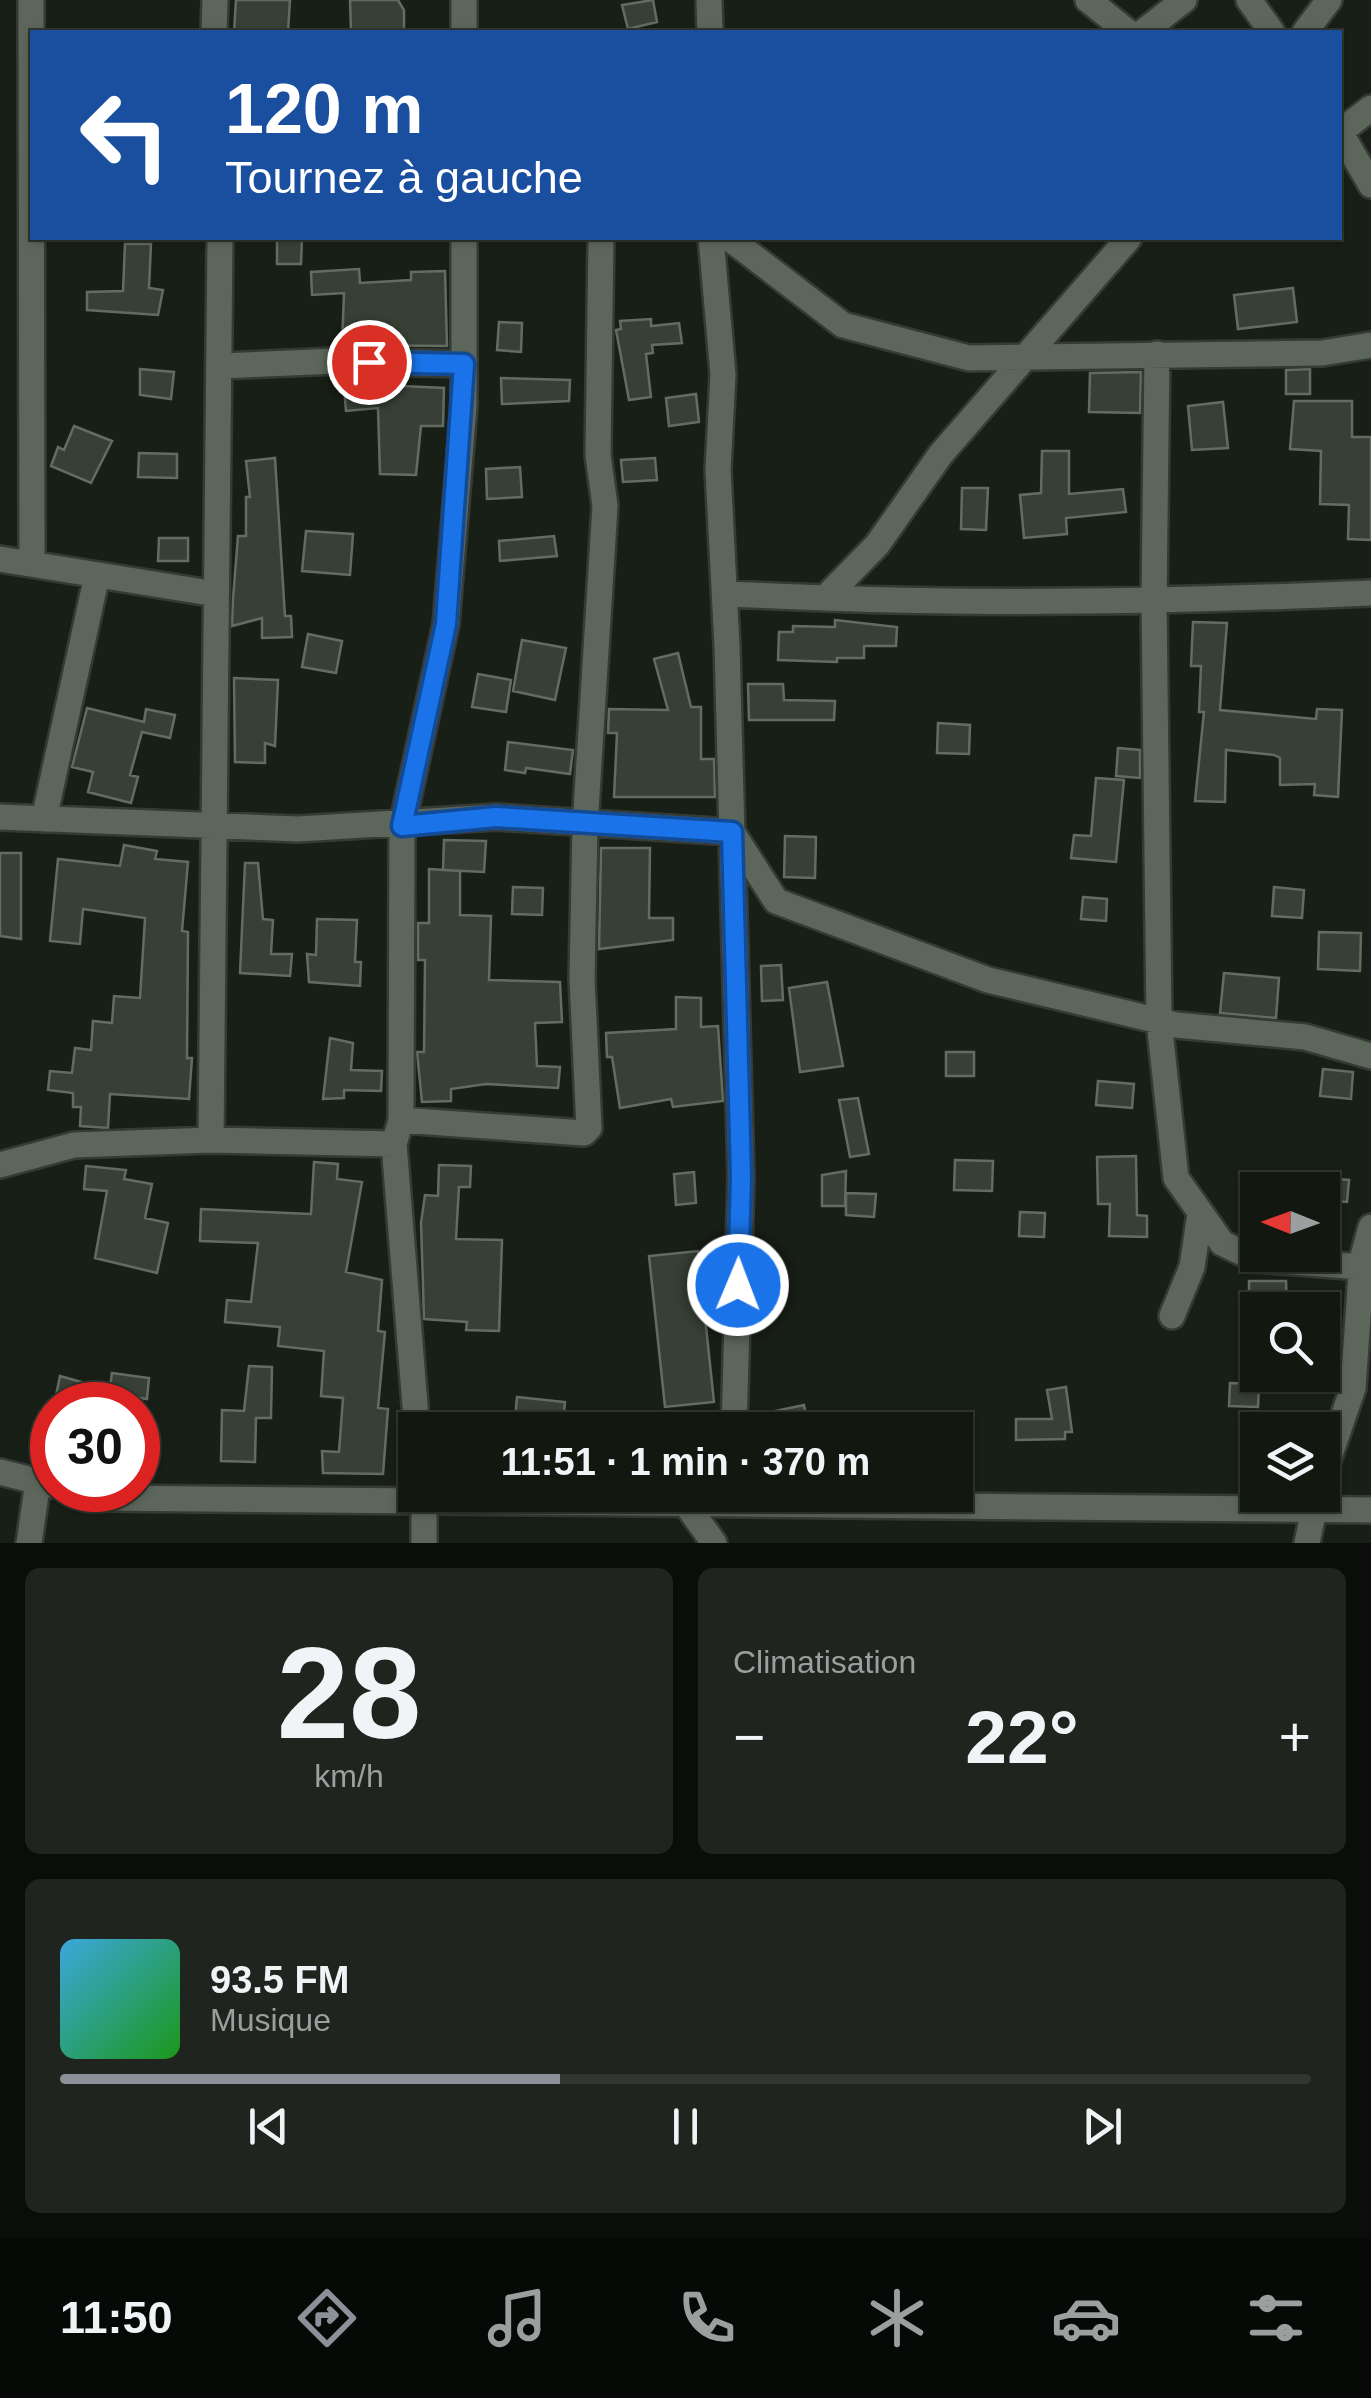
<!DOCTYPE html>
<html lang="fr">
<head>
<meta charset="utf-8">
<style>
	:root { --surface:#121710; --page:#1f241e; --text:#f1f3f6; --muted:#9c9f9f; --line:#313630; --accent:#8c9099 }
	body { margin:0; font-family:Helvetica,sans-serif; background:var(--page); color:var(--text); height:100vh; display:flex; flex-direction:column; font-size:38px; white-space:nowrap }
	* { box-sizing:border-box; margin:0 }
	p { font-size:32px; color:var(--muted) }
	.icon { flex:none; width:55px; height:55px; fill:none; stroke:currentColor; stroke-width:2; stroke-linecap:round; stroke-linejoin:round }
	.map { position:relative; height:1543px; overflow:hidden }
	.panel { display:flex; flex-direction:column; gap:25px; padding:25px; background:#0a0d09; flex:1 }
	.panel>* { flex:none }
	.top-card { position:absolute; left:30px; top:30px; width:1312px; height:210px; border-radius:0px; box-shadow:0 2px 8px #0004,0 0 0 2px var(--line); background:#1a4fa0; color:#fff; overflow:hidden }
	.needle { width:65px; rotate:271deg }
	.fabs { position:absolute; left:1240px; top:1172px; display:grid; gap:20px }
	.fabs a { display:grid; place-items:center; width:100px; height:100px; border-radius:0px; background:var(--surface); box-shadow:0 2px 8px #0004,0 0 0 2px var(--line); font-size:50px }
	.speed { position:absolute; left:30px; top:1382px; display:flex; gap:20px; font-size:50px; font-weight:700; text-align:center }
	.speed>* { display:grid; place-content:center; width:130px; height:130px; border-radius:50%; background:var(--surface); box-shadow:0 2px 8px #0004,0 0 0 2px var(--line); line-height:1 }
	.speed .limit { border:15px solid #d22; background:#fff; color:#111 }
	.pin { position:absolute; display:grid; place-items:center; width:85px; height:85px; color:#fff; margin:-42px; border:5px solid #fff; border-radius:50%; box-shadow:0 2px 10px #0007 }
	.me { position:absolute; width:110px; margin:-55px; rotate:1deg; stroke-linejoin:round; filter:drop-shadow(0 0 8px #0008) }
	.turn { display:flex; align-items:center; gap:35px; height:210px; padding:0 30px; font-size:45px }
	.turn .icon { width:130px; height:130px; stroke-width:2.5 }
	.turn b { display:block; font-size:70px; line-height:85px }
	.big { font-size:75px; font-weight:700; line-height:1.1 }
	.panel .tile { flex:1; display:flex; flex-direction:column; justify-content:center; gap:15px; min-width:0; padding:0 35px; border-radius:15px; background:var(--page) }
	.panel .dial { align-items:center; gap:0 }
	.dial b { font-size:130px; line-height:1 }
	.song { display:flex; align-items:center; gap:30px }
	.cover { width:120px; height:120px; border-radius:15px; background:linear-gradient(135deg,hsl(200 70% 55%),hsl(120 70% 35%)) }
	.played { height:10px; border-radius:5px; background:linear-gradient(90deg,var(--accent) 40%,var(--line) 40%) }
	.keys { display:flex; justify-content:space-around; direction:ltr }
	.heat { display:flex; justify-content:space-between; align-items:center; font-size:55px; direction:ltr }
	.panel .tiles { flex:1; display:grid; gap:25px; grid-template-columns:1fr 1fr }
	.tile:last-child { grid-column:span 2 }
	.trip { position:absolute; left:398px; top:1412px; width:575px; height:100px; border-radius:0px; background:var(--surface); box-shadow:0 2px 8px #0004,0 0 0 2px var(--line); font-weight:700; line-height:100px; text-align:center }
	.dock { display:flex; height:160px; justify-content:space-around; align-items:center; background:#070906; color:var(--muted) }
	.dock .icon { width:70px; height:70px }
	.dock .on { color:var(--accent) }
	.dock b { font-size:45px; color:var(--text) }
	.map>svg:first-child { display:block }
</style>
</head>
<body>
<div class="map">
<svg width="1371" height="1543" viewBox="0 0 1371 1543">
	<rect width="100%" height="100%" fill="#181f16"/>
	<path fill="#384036" stroke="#646c62" stroke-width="2.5" d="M236 0H290L288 32H234Z
		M350 0H398L404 10V32H351Z
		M653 0 657 22 628 29 622 5Z
		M277 238H302L301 264H277Z
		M125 244H151L149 288 163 290 158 315 87 310V292L123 291Z
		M359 269 360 283 411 280V272L445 271 447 346 342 345 344 293 312 295 311 272Z
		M1293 288 1297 322 1238 329 1234 295Z
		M651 319V326L679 323 682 343 652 345 653 353 646 354 651 397 629 400 616 330 621 329 620 321Z
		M499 322 522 323 521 352 497 350Z
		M140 369 174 372 171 399 140 395Z
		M1310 369V394H1286V370Z
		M1141 372 1140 413 1089 412 1090 373Z
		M501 378 570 380 569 401 502 404Z
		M382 385 444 388 443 426H421L416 475 380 474 378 408 346 411 344 388Z
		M696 394 699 422 669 426 666 398Z
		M1294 401H1352V437H1371V540L1348 539 1349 505 1320 504 1321 451 1290 449Z
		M1223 402 1228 448 1192 450 1188 406Z
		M74 426 112 441 91 483 51 466 58 447 64 450Z
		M1042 451H1069V494L1123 489 1126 512 1066 518 1067 534 1024 538 1020 495 1041 493Z
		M139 453 177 454V478L138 477Z
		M275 458 285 616H291L292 637 262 638V618L232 626 233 599 238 536H246V497H250L246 461Z
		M655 458 657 480 623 482 621 460Z
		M520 467 522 497 487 499 486 469Z
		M962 488H988L986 530 961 529Z
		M306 531 353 534 350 575 302 571Z
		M554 536 557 556 500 561 499 541Z
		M159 538H188V561H158Z
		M835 620 897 627 896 646H864V658H837V662L778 660 779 632H793V626L835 627Z
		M1193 622 1227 623 1220 710 1316 719 1317 709 1342 710 1338 797 1314 795 1315 784 1280 785V758L1274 755 1226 750 1225 802 1195 801 1204 712H1199L1201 666H1191Z
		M308 634 342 641 336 673 302 667Z
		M522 640 566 648 555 700 513 691Z
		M678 653 691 707H701V759H714L715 797H614L617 733H608L609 709 668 710 654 659Z
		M478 674 511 680 506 712 472 707Z
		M234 678 278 680 275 746 265 743V763L235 762Z
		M748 684H783L784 700 835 701 834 720H749Z
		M87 708 144 722 146 709 175 715 170 738 142 732 130 775 138 777 131 803 88 792 93 772 72 767Z
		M938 723 970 725 969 754 937 753Z
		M508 742 573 750 570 774 526 768 525 773 505 770Z
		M1118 748 1140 750V778L1116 776Z
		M1096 778 1124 780 1116 862 1071 858 1074 835 1091 836Z
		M785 836 816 837 815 878 784 877Z
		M444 840 486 841 484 872 443 870Z
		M124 845 157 851 155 859 188 862 182 931 188 932 187 1058H192L189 1099 110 1094 108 1128 80 1126 81 1107H73V1093L48 1090 50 1071 72 1073 75 1048 91 1050 93 1021 112 1023 114 996 140 998 145 918 83 909 80 944 50 941 58 859 120 866Z
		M601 848H650L649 918H673V940L599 949Z
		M0 853H21V939L0 936Z
		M245 863H258L263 919 273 920 271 954H292L290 976 240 973Z
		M429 869 460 871V915L491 916 489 980 560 982 562 1022 535 1023 537 1066 560 1067 558 1088 486 1084 451 1089V1101L422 1102 417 1052H424L425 960H418V923H429Z
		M513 887 543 888 542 915 512 914Z
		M1274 887 1304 890 1302 918 1272 916Z
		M1083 897 1107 899 1106 921 1081 919Z
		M317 919 357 920 355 962H361L360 986 309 982 307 954 316 955Z
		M1319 932 1361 933 1360 971 1318 969Z
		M781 965 783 1000 762 1001 761 966Z
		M1224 973 1279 978 1276 1018 1220 1013Z
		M827 982 843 1066 800 1072 789 988Z
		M676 997 701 998V1027L718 1026 723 1101 673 1107 671 1099 620 1108 612 1057H607L606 1033 676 1029Z
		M330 1038 353 1043 351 1070 382 1071 381 1091 344 1090V1098L323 1099Z
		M946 1052H974V1076H946Z
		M1323 1069 1353 1072 1351 1099 1320 1096Z
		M1098 1081 1134 1084 1132 1108 1096 1105Z
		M858 1098 869 1154 850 1157 839 1100Z
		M1136 1156 1137 1215 1147 1216V1237L1109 1236 1110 1204H1098L1097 1157Z
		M955 1160 993 1161 992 1191 954 1190Z
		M314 1162 338 1164 337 1179 362 1182 346 1272 382 1280 378 1331 385 1332 378 1408 388 1409 383 1474 323 1473 322 1451 339 1452 343 1398 321 1396 324 1351 278 1346 280 1327 225 1322 227 1300 251 1302 258 1243 200 1241 201 1209 311 1214Z
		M439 1165 471 1166 470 1187H459L456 1239 502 1240 499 1331 466 1330 467 1322 424 1319 421 1223 425 1195 438 1196Z
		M86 1166 126 1170 124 1179 152 1184 145 1218 168 1223 157 1273 95 1258 107 1191 84 1189Z
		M846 1171 845 1206H822V1175Z
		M694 1172 696 1203 676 1205 674 1174Z
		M1322 1178 1349 1180 1347 1202 1322 1200Z
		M846 1193 876 1194 874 1217 846 1215Z
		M1020 1212 1045 1213 1044 1237 1019 1236Z
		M698 1251 714 1402 665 1407 649 1256Z
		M1249 1281H1286L1287 1310H1249Z
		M1322 1333H1341L1338 1363H1322Z
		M249 1366 272 1367 271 1418H256L255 1462 221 1461 222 1410 244 1411Z
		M112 1373 149 1378 147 1399 109 1394Z
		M60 1376 81 1382 76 1405H54Z
		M1230 1383 1259 1384 1258 1407 1229 1406Z
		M1066 1387 1072 1432H1065V1439L1016 1440V1419H1052L1047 1390Z
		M517 1397 565 1402 562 1430H514Z
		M804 1405 808 1426 750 1430 751 1416Z"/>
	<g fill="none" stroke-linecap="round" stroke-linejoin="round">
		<defs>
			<path id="minor" d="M31 0 32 564
				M464 0V32
				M709 0 710 32
				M1088 0 1128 32
				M1249 0 1272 32
				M214 32 215 0
				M1143 32 1184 0
				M1305 32 1329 0
				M1340 132 1371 185
				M1340 132 1371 108
				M711 238 723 374 718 470 727 646 741 1177 734 1430
				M729 238 843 325 969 358 1322 353 1371 345
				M1157 354 1154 602 1159 1021 1176 1178 1222 1243 1255 1259 1361 1267
				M221 366 337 361 464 364
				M0 559 216 594
				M725 594 825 598 877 545 941 454 1129 238
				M825 598C1008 605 1189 601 1371 593
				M0 817 298 829 496 817 732 832 776 901 988 980 1176 1025 1305 1037 1371 1056
				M44 819 97 575
				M401 1120 584 1133 589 1128 582 979 585 826 605 506 598 455 601 238
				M211 1140 220 238
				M394 1144 417 1430
				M0 1165 74 1145 211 1140 394 1144 401 1120 402 826 446 624 464 407V238
				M1172 1316 1192 1267 1200 1213
				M1322 1478 1353 1388 1362 1260 1371 1227
				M686 1504 714 1543
				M29 1543 38 1481
				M424 1543V1495
				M1307 1543 1317 1495"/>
			<path id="tertiary" d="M0 1472 52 1485
				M70 1490 101 1498 1371 1510"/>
		</defs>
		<use href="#minor" stroke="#353a34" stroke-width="30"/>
		<use href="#tertiary" stroke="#353a34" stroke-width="30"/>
		<use href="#minor" stroke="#5d665b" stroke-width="25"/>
		<use href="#tertiary" stroke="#5d665b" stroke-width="25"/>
	</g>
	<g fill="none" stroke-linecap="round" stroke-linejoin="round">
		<defs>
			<path id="route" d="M369 362 464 364 446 624 402 826 496 817 732 832 741 1177 738 1285"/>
		</defs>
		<use href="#route" stroke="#114b97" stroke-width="25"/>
		<use href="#route" stroke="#1a73e8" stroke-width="18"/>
	</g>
</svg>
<div class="fabs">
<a><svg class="needle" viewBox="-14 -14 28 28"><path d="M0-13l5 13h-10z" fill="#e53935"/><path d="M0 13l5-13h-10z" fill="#9c9f9f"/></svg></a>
<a><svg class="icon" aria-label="search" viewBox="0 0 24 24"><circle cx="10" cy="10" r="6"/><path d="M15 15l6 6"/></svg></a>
<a><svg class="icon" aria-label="layers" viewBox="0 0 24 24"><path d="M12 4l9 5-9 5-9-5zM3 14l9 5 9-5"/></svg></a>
</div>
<div class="speed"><div class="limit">30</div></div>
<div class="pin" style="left:369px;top:362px;background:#d93025"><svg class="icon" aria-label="arrive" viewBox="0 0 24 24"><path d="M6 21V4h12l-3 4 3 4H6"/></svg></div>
<svg class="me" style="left:738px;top:1285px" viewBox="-20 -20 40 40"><circle r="17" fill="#1a73e8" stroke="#fff" stroke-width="3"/><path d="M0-11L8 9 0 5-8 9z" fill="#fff"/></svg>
<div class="trip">11:51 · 1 min · 370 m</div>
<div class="top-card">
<div class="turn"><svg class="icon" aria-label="left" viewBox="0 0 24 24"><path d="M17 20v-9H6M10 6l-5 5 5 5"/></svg><div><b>120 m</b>Tournez à gauche</div></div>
</div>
</div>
<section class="panel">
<div class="tiles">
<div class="tile dial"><b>28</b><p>km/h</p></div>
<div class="tile"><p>Climatisation</p>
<div class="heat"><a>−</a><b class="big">22°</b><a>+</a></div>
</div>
<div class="tile">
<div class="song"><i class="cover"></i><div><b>93.5 FM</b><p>Musique</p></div></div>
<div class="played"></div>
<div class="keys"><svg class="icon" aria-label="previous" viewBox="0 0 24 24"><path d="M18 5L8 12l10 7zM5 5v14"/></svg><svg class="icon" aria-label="pause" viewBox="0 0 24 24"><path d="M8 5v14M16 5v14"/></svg><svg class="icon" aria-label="next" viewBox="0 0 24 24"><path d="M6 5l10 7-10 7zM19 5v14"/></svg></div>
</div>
</div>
</section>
<nav class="dock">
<b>11:50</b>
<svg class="icon on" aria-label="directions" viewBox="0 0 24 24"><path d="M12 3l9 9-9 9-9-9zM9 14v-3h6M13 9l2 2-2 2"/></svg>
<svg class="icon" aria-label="music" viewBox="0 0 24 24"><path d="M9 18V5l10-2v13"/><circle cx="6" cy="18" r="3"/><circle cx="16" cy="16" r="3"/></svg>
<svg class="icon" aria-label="phone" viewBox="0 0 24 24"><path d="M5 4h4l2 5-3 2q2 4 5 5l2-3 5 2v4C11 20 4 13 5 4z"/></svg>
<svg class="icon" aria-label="climate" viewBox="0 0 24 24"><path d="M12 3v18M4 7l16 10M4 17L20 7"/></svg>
<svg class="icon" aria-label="car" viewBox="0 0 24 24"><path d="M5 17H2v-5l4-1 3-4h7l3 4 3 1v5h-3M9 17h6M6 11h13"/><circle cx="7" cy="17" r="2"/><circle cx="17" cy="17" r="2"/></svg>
<svg class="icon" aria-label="filters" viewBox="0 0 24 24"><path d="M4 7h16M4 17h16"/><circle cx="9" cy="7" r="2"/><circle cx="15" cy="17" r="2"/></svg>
</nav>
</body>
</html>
